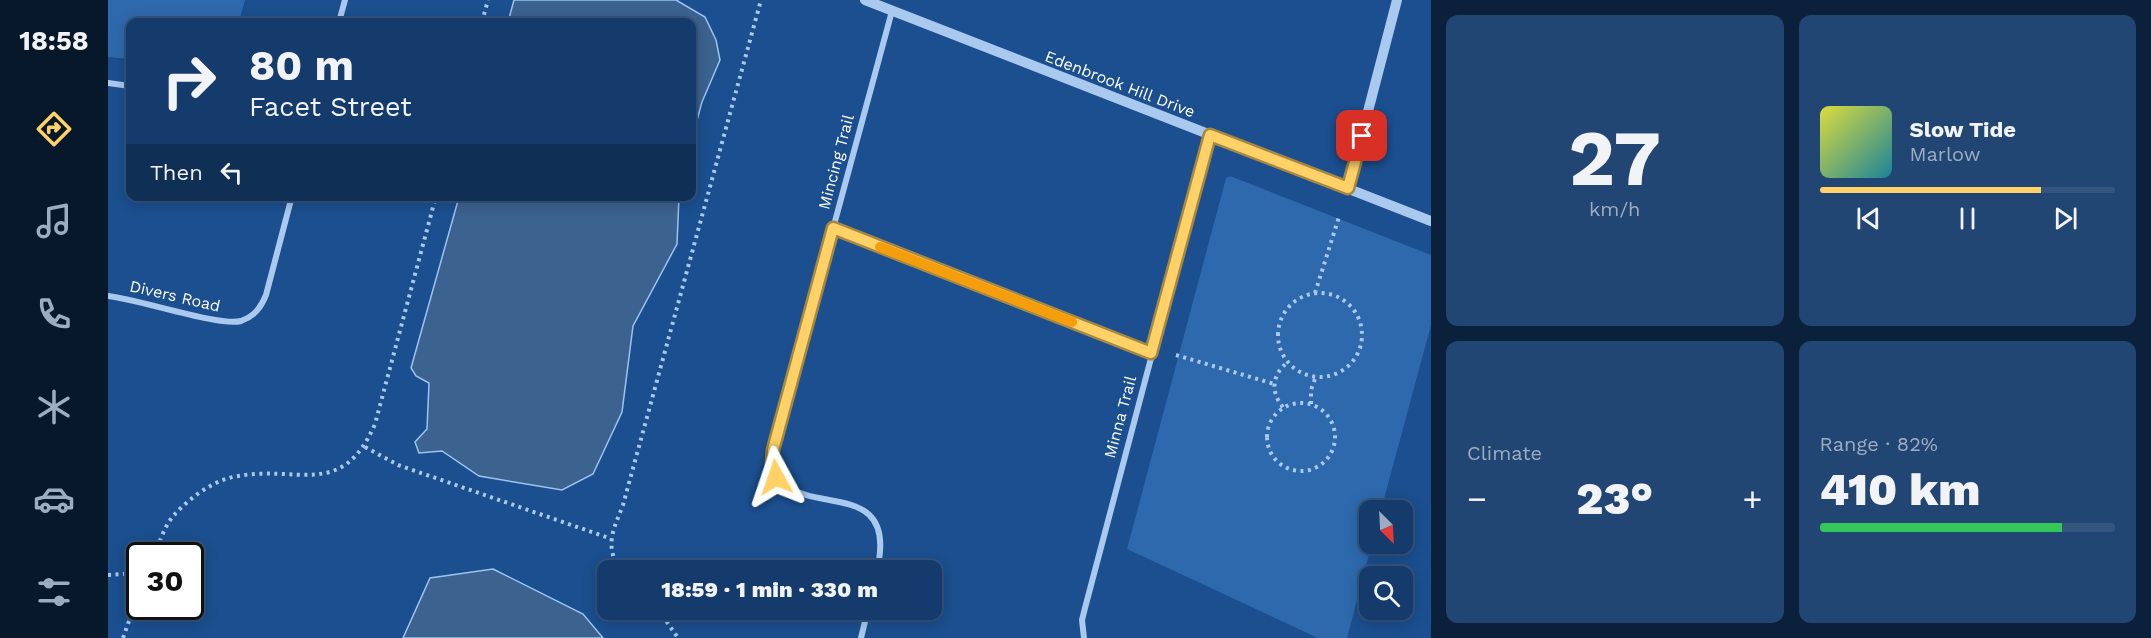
<!DOCTYPE html>
<html lang="en">
<head>
<meta charset="utf-8">
<style>
	:root { --surface:#143b6b; --page:#214673; --text:#f1f3f6; --muted:#9dadc1; --line:#33557e; --accent:#ffd166 }
	body { margin:0; font-family:"Work Sans",sans-serif; background:var(--page); color:var(--text); height:100vh; display:flex; flex-direction:column; font-size:22px; white-space:nowrap }
	* { box-sizing:border-box; margin:0 }
	p { font-size:20px; color:var(--muted) }
	.icon { flex:none; width:33px; height:33px; fill:none; stroke:currentColor; stroke-width:2; stroke-linecap:round; stroke-linejoin:round }
	.map { position:relative; flex:1; overflow:hidden }
	.drawer { display:flex; flex-direction:column; gap:15px; padding:15px; background:#0b203b; width:720px }
	.drawer>* { flex:none }
	.top-card { position:absolute; left:18px; top:18px; width:570px; height:183px; border-radius:12px; box-shadow:0 3px 15px #0003,0 0 0 2px var(--line); background:#143b6b; color:var(--text); overflow:hidden }
	.needle { width:39px; rotate:156deg }
	.fabs { position:absolute; left:1251px; top:500px; display:grid; gap:12px }
	.fabs a { display:grid; place-items:center; width:54px; height:54px; border-radius:12px; background:var(--surface); box-shadow:0 3px 15px #0003,0 0 0 2px var(--line); font-size:30px }
	.speed { position:absolute; left:18px; top:542px; display:flex; gap:12px; font-size:30px; font-weight:700; text-align:center }
	.speed>* { display:grid; place-content:center; width:78px; height:78px; border-radius:50%; background:var(--surface); box-shadow:0 3px 15px #0003,0 0 0 2px var(--line); line-height:1 }
	.speed .limit { border:3px solid #111; border-radius:9px; background:#fff; color:#111 }
	.pin { position:absolute; display:grid; place-items:center; width:51px; height:51px; color:#fff; margin:-26px; border-radius:12px; box-shadow:0 3px 9px #0006 }
	.me { position:absolute; width:66px; margin:-33px; rotate:355deg; stroke-linejoin:round; filter:drop-shadow(0 0 4px #0008) }
	.turn { display:flex; align-items:center; gap:21px; height:126px; padding:0 24px; font-size:27px }
	.turn .icon { width:78px; height:78px; stroke-width:2.5 }
	.turn b { display:block; font-size:42px; line-height:51px }
	.then { display:flex; align-items:center; height:57px; padding:0 24px; background:#0003; gap:12px; font-size:22px }
	.big { font-size:45px; font-weight:800; line-height:1.1 }
	.drawer .card { flex:1; display:flex; flex-direction:column; justify-content:center; gap:9px; min-width:0; padding:0 21px; border-radius:12px; background:var(--page) }
	.drawer .dial { align-items:center; gap:0 }
	.dial b { font-size:78px; line-height:1 }
	.song { display:flex; align-items:center; gap:18px }
	.cover { width:72px; height:72px; border-radius:9px; background:linear-gradient(135deg,hsl(60 70% 55%),hsl(190 70% 35%)) }
	.played { height:6px; border-radius:3px; background:linear-gradient(90deg,var(--accent) 75%,var(--line) 75%) }
	.keys { display:flex; justify-content:space-around; direction:ltr }
	.heat { display:flex; justify-content:space-between; align-items:center; font-size:33px; direction:ltr }
	.charge { height:9px; border-radius:4px; background:linear-gradient(90deg,#34c759 82%,var(--line) 0) }
	.drawer .tiles { flex:1; display:grid; gap:15px; grid-template-columns:repeat(2,1fr) }
	.trip { position:absolute; left:489px; top:560px; width:345px; height:60px; border-radius:12px; background:var(--surface); box-shadow:0 3px 15px #0003,0 0 0 2px var(--line); font-weight:800; line-height:60px; text-align:center }
	main { display:flex; flex:1; min-height:0 }
	.dock { display:flex; flex-direction:column; width:108px; justify-content:space-around; align-items:center; background:#08182b; color:var(--muted) }
	.dock .icon { width:42px; height:42px }
	.dock .current { color:var(--accent) }
	.dock b { font-size:27px; color:var(--text) }
	.map>svg:first-child { display:block }
</style>
</head>
<body>
<main>
<nav class="dock">
<b>18:58</b>
<svg class="icon current" aria-label="directions" viewBox="0 0 24 24"><path d="M12 3l9 9-9 9-9-9zM9 14v-3h6M13 9l2 2-2 2"/></svg>
<svg class="icon" aria-label="music" viewBox="0 0 24 24"><path d="M9 18V5l10-2v13"/><circle cx="6" cy="18" r="3"/><circle cx="16" cy="16" r="3"/></svg>
<svg class="icon" aria-label="phone" viewBox="0 0 24 24"><path d="M5 4h4l2 5-3 2q2 4 5 5l2-3 5 2v4C11 20 4 13 5 4z"/></svg>
<svg class="icon" aria-label="climate" viewBox="0 0 24 24"><path d="M12 3v18M4 7l16 10M4 17L20 7"/></svg>
<svg class="icon" aria-label="car" viewBox="0 0 24 24"><path d="M5 17H2v-5l4-1 3-4h7l3 4 3 1v5h-3M9 17h6M6 11h13"/><circle cx="7" cy="17" r="2"/><circle cx="17" cy="17" r="2"/></svg>
<svg class="icon" aria-label="filters" viewBox="0 0 24 24"><path d="M4 7h16M4 17h16"/><circle cx="9" cy="7" r="2"/><circle cx="15" cy="17" r="2"/></svg>
</nav>
<div class="map">
<svg width="1323" height="638" viewBox="0 0 1323 638">
	<rect width="100%" height="100%" fill="#1b4f8f"/>
	<path fill="#2e69ad" d="M0 0H137L131 22H22V59L0 57Z
		M1122 176 1323 255V325L1273 510H1262V543H1264L1239 638H1210L1019 549 1118 178Z"/>
	<path fill="#3c6290" stroke="#9cc4f0" stroke-width="1.5" d="M406 0H568L597 17 608 40 612 60 594 102 585 135 584 22H400Z
		M351 197H571L569 244 525 326 514 412 485 474 454 490 371 476 334 451 311 453 307 442 319 429 321 383 308 376 303 368Z
		M385 569 475 614 495 638H295L322 578Z"/>
	<g fill="none" stroke-linecap="round" stroke-linejoin="round">
		<path stroke="#a9c9ee" stroke-width="4" stroke-dasharray="3 4.5" stroke-linecap="butt" d="M374 22 380 0
			M1207 293 1231 217
			M1170 335a42 42 0 1 1 84 0a42 42 0 1 1-84 0Z
			M1068 355 1166 384
			M1159 437a34 34 0 1 1 68 0a34 34 0 1 1-68 0Z
			M1203 404V390L1208 376
			M1175 407C1162 392 1164 374 1180 362
			M257 447 290 465 501 538
			M46 555C52 542 57 524 67 514 82 498 103 482 125 477 188 463 233 502 267 424L328 196
			M511 570C497 543 505 531 515 505L653 0
			M0 575 32 573
			M550 609 570 638
			M15 638 32 590"/>
		<path stroke="#a9c9ee" stroke-width="6" d="M231 22 237 0
			M0 83 22 86
			M725 228 1043 353
			M0 296C30 299 112 327 133 321 147 316 153 307 158 295L184 196
			M769 570C795 460 661 535 665 450L784 11
			M753 638 760 609
			M976 638 974 620 977 608 1102 135"/>
		<path stroke="#a9c9ee" stroke-width="10" d="M757 0 1323 221
			M1240 188 1289 0"/>
	</g>
	<g fill="none" stroke-linecap="round" stroke-linejoin="round">
		<defs>
			<path id="route" d="M668 477 664 465 665 450 725 228 1043 353 1102 135 1240 188 1254 136"/>
		</defs>
		<use href="#route" stroke="#a68842" stroke-width="15"/>
		<use href="#route" stroke="#ffd166" stroke-width="10"/>
		<path stroke="#f59e0b" stroke-width="10" d="M772 247 964 322"/>
	</g>
	<g text-anchor="middle" dominant-baseline="central" stroke-width="4.5" stroke-linejoin="round" paint-order="stroke">
		<g font-size="16" fill="#fff" stroke="#1b4f8f">
			<text transform="translate(1012 84) rotate(21)">Edenbrook Hill Drive</text>
			<text transform="translate(728 162) rotate(-75)">Mincing Trail</text>
			<text transform="translate(67 296) rotate(13)">Divers Road</text>
			<text transform="translate(1012 417) rotate(-75)">Minna Trail</text>
		</g>
	</g>
</svg>
<div class="fabs">
<a><svg class="needle" viewBox="-14 -14 28 28"><path d="M0-13l5 13h-10z" fill="#e53935"/><path d="M0 13l5-13h-10z" fill="#9dadc1"/></svg></a>
<a><svg class="icon" aria-label="search" viewBox="0 0 24 24"><circle cx="10" cy="10" r="6"/><path d="M15 15l6 6"/></svg></a>
</div>
<div class="speed"><div class="limit">30</div></div>
<div class="pin" style="left:1254px;top:136px;background:#d93025"><svg class="icon" aria-label="arrive" viewBox="0 0 24 24"><path d="M6 21V4h12l-3 4 3 4H6"/></svg></div>
<svg class="me" style="left:668px;top:477px" viewBox="-20 -20 40 40"><path d="M0-17L14 15 0 8-14 15z" fill="#ffd166" stroke="#fff" stroke-width="4"/></svg>
<div class="trip">18:59 · 1 min · 330 m</div>
<div class="top-card">
<div class="turn"><svg class="icon" aria-label="right" viewBox="0 0 24 24"><path d="M7 20v-9h11M14 6l5 5-5 5"/></svg><div><b>80 m</b>Facet Street</div></div>
<div class="then">Then<svg class="icon" aria-label="left" viewBox="0 0 24 24"><path d="M17 20v-9H6M10 6l-5 5 5 5"/></svg></div>
</div>
</div>
<section class="drawer">
<div class="tiles">
<div class="card dial"><b>27</b><p>km/h</p></div>
<div class="card">
<div class="song"><i class="cover"></i><div><b>Slow Tide</b><p>Marlow</p></div></div>
<div class="played"></div>
<div class="keys"><svg class="icon" aria-label="previous" viewBox="0 0 24 24"><path d="M18 5L8 12l10 7zM5 5v14"/></svg><svg class="icon" aria-label="pause" viewBox="0 0 24 24"><path d="M8 5v14M16 5v14"/></svg><svg class="icon" aria-label="next" viewBox="0 0 24 24"><path d="M6 5l10 7-10 7zM19 5v14"/></svg></div>
</div>
<div class="card"><p>Climate</p>
<div class="heat"><a>−</a><b class="big">23°</b><a>+</a></div>
</div>
<div class="card"><p>Range · 82%</p><b class="big">410 km</b><div class="charge"></div></div>
</div>
</section>
</main>
</body>
</html>
